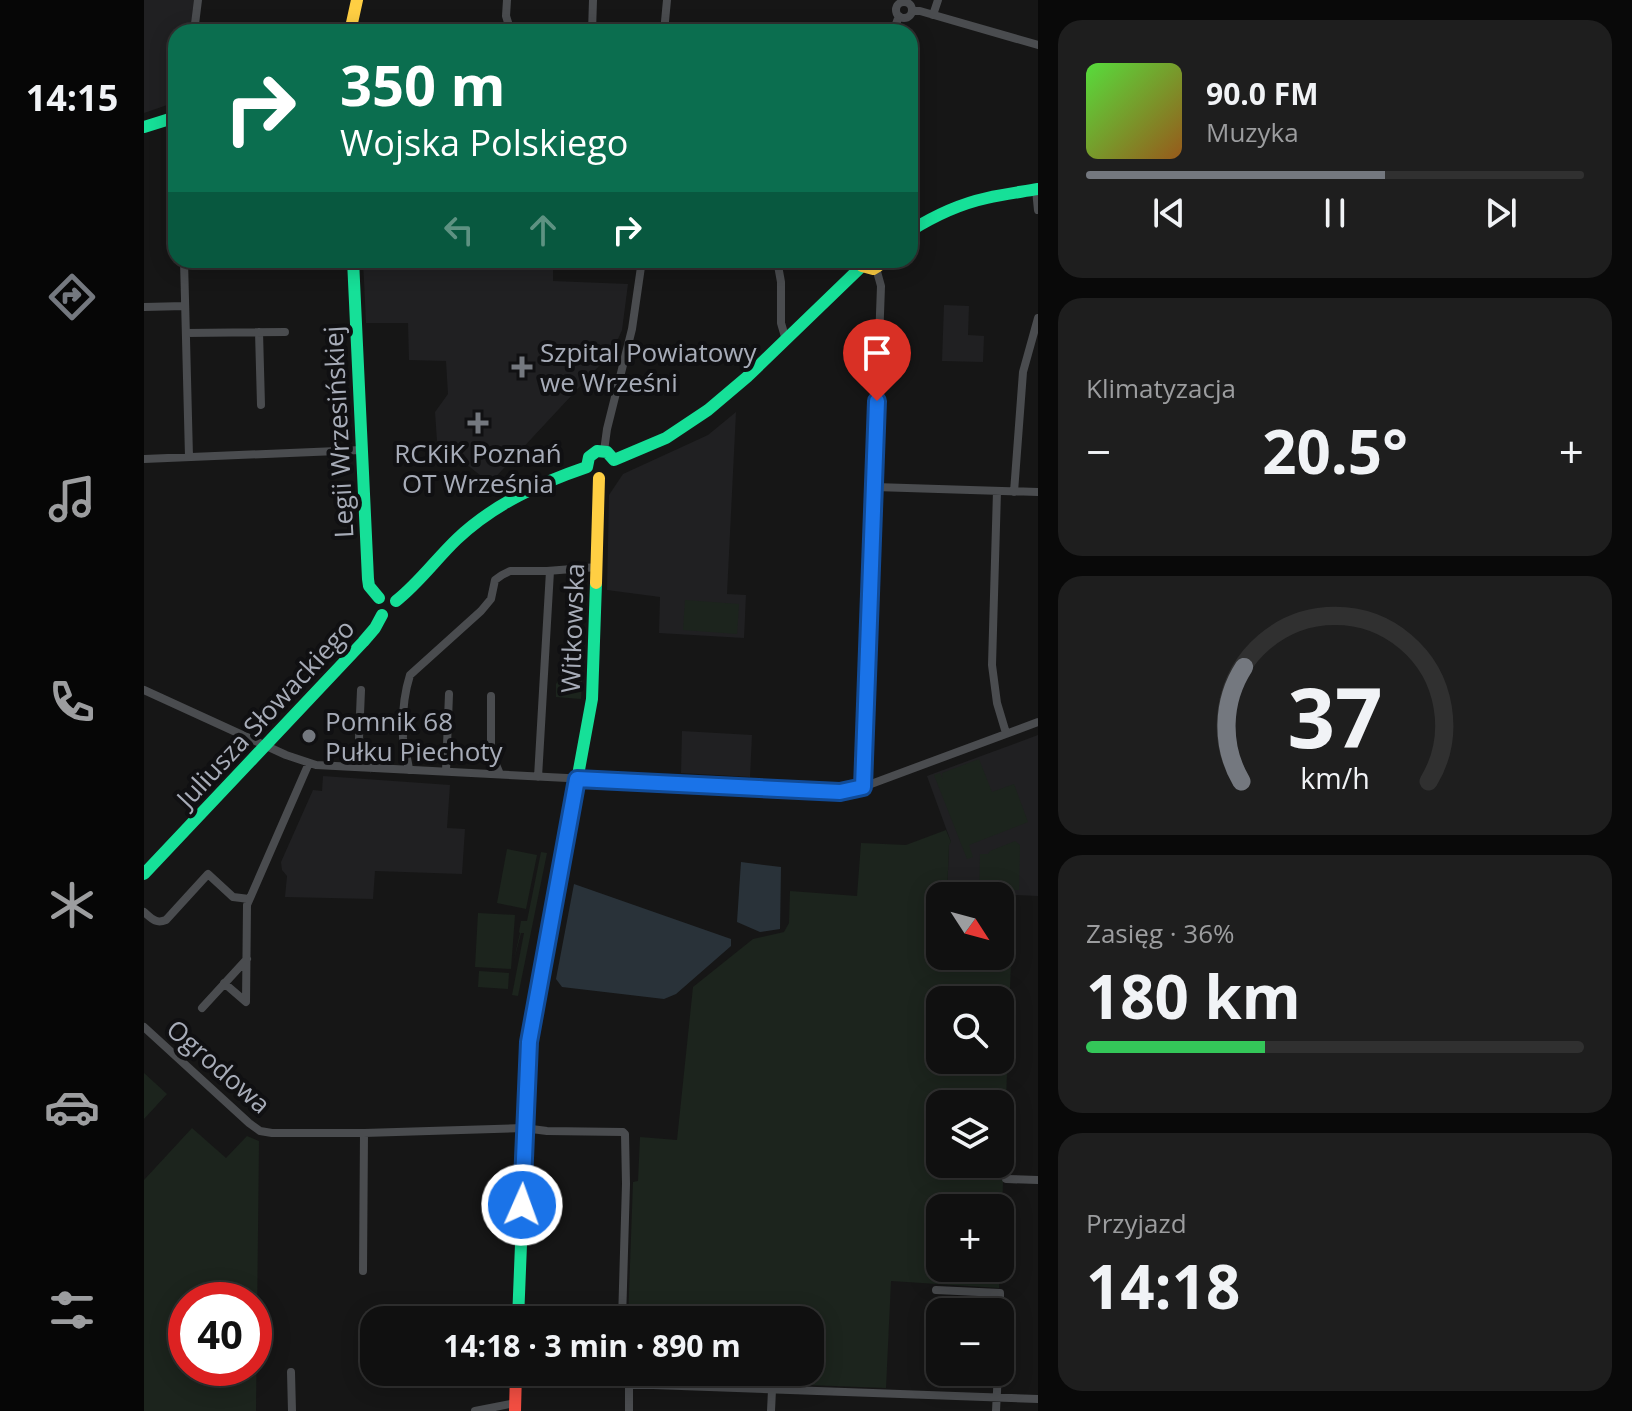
<!DOCTYPE html>
<html lang="pl">
<head>
<meta charset="utf-8">
<style>
	:root { --surface:#101010; --page:#1e1e1e; --text:#f1f3f6; --muted:#9c9d9f; --line:#303030; --accent:#74787f }
	body { margin:0; font-family:"Open Sans",sans-serif; background:var(--page); color:var(--text); height:100vh; display:flex; flex-direction:column; font-size:30px; white-space:nowrap }
	* { box-sizing:border-box; margin:0 }
	p { font-size:26px; color:var(--muted) }
	.icon { flex:none; width:44px; height:44px; fill:none; stroke:currentColor; stroke-width:2; stroke-linecap:round; stroke-linejoin:round }
	.map { position:relative; flex:1; overflow:hidden }
	.details { display:flex; flex-direction:column; gap:20px; padding:20px; background:#090909; width:594px }
	.details>* { flex:none }
	.banner { position:absolute; left:24px; top:24px; width:750px; height:244px; border-radius:24px; box-shadow:0 4px 20px #0003,0 0 0 2px var(--line); background:#0b6e4f; color:#fff; overflow:hidden }
	.needle { width:52px; rotate:126deg }
	.buttons { position:absolute; left:782px; top:882px; display:grid; gap:16px }
	.buttons a { display:grid; place-items:center; width:88px; height:88px; border-radius:16px; background:var(--surface); box-shadow:0 4px 20px #0003,0 0 0 2px var(--line); font-size:40px }
	.speed { position:absolute; left:24px; top:1282px; display:flex; gap:16px; font-size:40px; font-weight:700; text-align:center }
	.speed>* { display:grid; place-content:center; width:104px; height:104px; border-radius:50%; background:var(--surface); box-shadow:0 4px 20px #0003,0 0 0 2px var(--line); line-height:1 }
	.speed .limit { border:12px solid #d22; background:#fff; color:#111 }
	.pin { position:absolute; display:grid; place-items:center; width:68px; height:68px; color:#fff; margin:-82px -34px; border-radius:50% 50% 50% 0; rotate:-45deg; box-shadow:0 0 8px #0007 }
	.pin .icon { rotate:45deg }
	.me { position:absolute; width:88px; margin:-44px; rotate:2deg; stroke-linejoin:round; filter:drop-shadow(0 0 6px #0008) }
	.turn { display:flex; align-items:center; gap:28px; height:168px; padding:0 40px; font-size:36px }
	.turn .icon { width:104px; height:104px; stroke-width:2.5 }
	.turn b { display:block; font-size:56px; line-height:68px }
	.lanes { display:flex; align-items:center; height:76px; padding:0 40px; background:#0003; justify-content:center; gap:40px; direction:ltr }
	.lanes .off { opacity:.35 }
	.big { font-size:60px; font-weight:700; line-height:1.1 }
	.details .card { flex:1; display:flex; flex-direction:column; justify-content:center; gap:12px; min-width:0; padding:0 28px; border-radius:24px; background:var(--page) }
	.details .dial { align-items:center; gap:0 }
	.dial svg { height:208px; overflow:visible; fill:none; stroke:var(--line); stroke-width:7; stroke-linecap:round; text-anchor:middle }
	.dial text { fill:var(--text); stroke:none }
	.song { display:flex; align-items:center; gap:24px }
	.cover { width:96px; height:96px; border-radius:12px; background:linear-gradient(135deg,hsl(110 70% 55%),hsl(30 70% 35%)) }
	.played { height:8px; border-radius:4px; background:linear-gradient(90deg,var(--accent) 60%,var(--line) 60%) }
	.keys { display:flex; justify-content:space-around; direction:ltr }
	.heat { display:flex; justify-content:space-between; align-items:center; font-size:44px; direction:ltr }
	.charge { height:12px; border-radius:6px; background:linear-gradient(90deg,#34c759 36%,var(--line) 0) }
	.trip { position:absolute; left:216px; top:1306px; width:464px; height:80px; border-radius:24px; background:var(--surface); box-shadow:0 4px 20px #0003,0 0 0 2px var(--line); font-weight:700; line-height:80px; text-align:center }
	main { display:flex; flex:1; min-height:0 }
	.tab-bar { display:flex; flex-direction:column; width:144px; justify-content:space-around; align-items:center; background:#060606; color:var(--muted) }
	.tab-bar .icon { width:56px; height:56px }
	.tab-bar .selected { color:var(--accent) }
	.tab-bar b { font-size:36px; color:var(--text) }
	.map>svg:first-child { display:block }
</style>
</head>
<body>
<main>
<nav class="tab-bar">
<b>14:15</b>
<svg class="icon selected" aria-label="directions" viewBox="0 0 24 24"><path d="M12 3l9 9-9 9-9-9zM9 14v-3h6M13 9l2 2-2 2"/></svg>
<svg class="icon" aria-label="music" viewBox="0 0 24 24"><path d="M9 18V5l10-2v13"/><circle cx="6" cy="18" r="3"/><circle cx="16" cy="16" r="3"/></svg>
<svg class="icon" aria-label="phone" viewBox="0 0 24 24"><path d="M5 4h4l2 5-3 2q2 4 5 5l2-3 5 2v4C11 20 4 13 5 4z"/></svg>
<svg class="icon" aria-label="climate" viewBox="0 0 24 24"><path d="M12 3v18M4 7l16 10M4 17L20 7"/></svg>
<svg class="icon" aria-label="car" viewBox="0 0 24 24"><path d="M5 17H2v-5l4-1 3-4h7l3 4 3 1v5h-3M9 17h6M6 11h13"/><circle cx="7" cy="17" r="2"/><circle cx="17" cy="17" r="2"/></svg>
<svg class="icon" aria-label="filters" viewBox="0 0 24 24"><path d="M4 7h16M4 17h16"/><circle cx="9" cy="7" r="2"/><circle cx="15" cy="17" r="2"/></svg>
</nav>
<div class="map">
<svg width="894" height="1411" viewBox="0 0 894 1411">
	<rect width="100%" height="100%" fill="#161616"/>
	<path fill="#202022" d="M0 0H52L47 32H32V102L0 113Z
		M219 260H409V281L484 284 478 330 468 352 346 483 293 441 291 412 304 394 302 361 265 360 264 323H222Z
		M800 305 825 306 824 335 840 336 839 362 798 361Z
		M592 412 583 594 602 595 600 638 515 633 516 597 463 590 465 495 479 474 564 435Z
		M538 731 608 735 606 777 537 773Z
		M894 735V896L870 895 869 906H856V896H803L805 844 807 842 783 776Z
		M179 776 306 785 303 828 321 829 318 874 231 871 229 899 141 897 143 876 138 870 137 862 169 790 178 791Z"/>
	<path fill="#1c241d" fill-rule="evenodd" d="M541 600 595 604 593 634 539 630Z
		M423 666 439 667 437 699 412 697V684Z
		M835 759 848 792 870 784 884 822 825 845 829 857 823 859 790 775 796 773 799 779 798 773Z
		M802 830 807 842 805 845 803 896H796V956H856V906H869L856 1266V1208H796V1268H856L855 1288 747 1281 742 1388 482 1378 483 1372H666V1320H484L489 1182 494 1181 496 1137 533 1140 549 987 609 939 640 932 645 923 646 891 713 896 717 843 762 845ZM796 1000H856V1060H796ZM796 1104H856V1164H796Z
		M871 841 876 845 875 890H866L865 897 835 896 836 854H844L846 851Z
		M363 849 393 855 382 909 353 903Z
		M397 852 403 853 374 996 368 995 380 933H377L370 960 376 933 375 932 377 921H383Z
		M334 913 371 915 367 969 331 967Z
		M335 971 365 973 364 989 334 987Z
		M0 1073 23 1094 0 1119Z
		M48 1128 82 1158 103 1136 115 1141 112 1411H0V1180ZM42 1300H110V1368H42Z"/>
	<path fill="#293239" d="M597 862 637 867 636 929 616 932 593 922Z
		M430 884 587 939V946L532 994 520 999 418 987 412 979Z"/>
	<g fill="none" stroke-linecap="round" stroke-linejoin="round">
		<path stroke="#4a4c4f" stroke-width="8" d="M363 0 362 16 367 32
			M752 10a8 8 0 1 1 16 0a8 8 0 1 1-16 0Z
			M768 11H776L894 45
			M789 15 794 0
			M50 32 54 0
			M220 32 239 28H325L327 30H353L361 32
			M448 32 449 0
			M520 32 523 0
			M749 32 755 16
			M892 190 894 210
			M40 260 45 457
			M633 260 637 282V323L642 340
			M0 307 41 306
			M115 332 117 405
			M42 333 141 332
			M460 451 463 429 488 329 498 260
			M0 459 217 450
			M731 487 894 492
			M853 491 848 665 853 703 862 733
			M870 492 879 372 894 318
			M0 690 142 755 172 765 696 792 719 787 894 722
			M217 690 215 738 227 768
			M347 696V753L356 774
			M265 770C264 759 260 749 259 738 258 718 260 694 266 675L337 611 347 599 351 580 358 575 366 571H403L453 567
			M302 771 305 694
			M394 777 406 571
			M719 787 737 286 732 268
			M0 912C8 919 12 924 22 920L64 874 89 897 105 899
			M80 983 102 1002 103 905 165 763
			M58 1008 103 959
			M0 1027 105 1123 116 1131 128 1133H220L380 1128 403 1131 479 1132 481 1134 482 1184 478 1320
			M862 1179 894 1180
			M219 1271 220 1133
			M792 1290 856 1293V1312
			M147 1372 148 1411
			M371 1380 894 1399
			M331 1411 371 1403
			M485 1411V1385
			M627 1411 628 1390
			M852 1411 854 1372"/>
		<path stroke="#16e098" stroke-width="12" d="M0 127 32 117
			M766 231C790 216 815 204 843 198 860 194 877 192 894 189
			M209 260 224 579 225 586 235 598
			M470 460 522 438 564 410 603 377 718 266
			M443 467 445 457 453 451 463 452 470 460
			M252 601C275 583 292 559 313 539 350 504 396 483 443 467
			M0 874 219 642 231 628 238 615
			M374 1320 385 1042 448 699 452 583"/>
		<path stroke="#ffcf43" stroke-width="12" d="M206 32 213 0
			M718 266 729 269 734 266 737 260
			M452 583 455 478"/>
		<path stroke="#f24e42" stroke-width="12" d="M371 1411 372 1372"/>
	</g>
	<g fill="none" stroke-linecap="round" stroke-linejoin="round">
		<defs>
			<path id="route" d="M378 1205 385 1042 433 779 696 792 719 787 733 401"/>
		</defs>
		<use href="#route" stroke="#114b97" stroke-width="20"/>
		<use href="#route" stroke="#1a73e8" stroke-width="14"/>
	</g>
	<g fill="#74787f" stroke="#101012" stroke-width="3">
		<path d="M374 355h8v8h8v8h-8v8h-8v-8h-8v-8h8z"/>
		<path d="M330 411h8v8h8v8h-8v8h-8v-8h-8v-8h8z"/>
		<circle cx="165" cy="736" r="8"/>
	</g>
	<g text-anchor="middle" dominant-baseline="central" stroke-width="8" stroke-linejoin="round" paint-order="stroke">
		<g font-size="26" fill="#a7acb8" stroke="#101012" text-anchor="start">
			<text x="396" y="352">Szpital Powiatowy<tspan x="396" dy="30">we Wrześni</tspan></text>
			<text x="334" y="453" text-anchor="middle">RCKiK Poznań<tspan x="334" dy="30">OT Września</tspan></text>
			<text x="181" y="721">Pomnik 68<tspan x="181" dy="30">Pułku Piechoty</tspan></text>
		</g>
		<g font-size="26" fill="#a7acb8" stroke="#101012">
			<text transform="translate(194 432) rotate(-93)">Legii Wrzesińskiej</text>
			<text transform="translate(428 628) rotate(-88)">Witkowska</text>
			<text transform="translate(121 713) rotate(-47)">Juliusza Słowackiego</text>
			<text transform="translate(75 1066) rotate(41)">Ogrodowa</text>
		</g>
	</g>
</svg>
<div class="buttons">
<a><svg class="needle" viewBox="-14 -14 28 28"><path d="M0-13l5 13h-10z" fill="#e53935"/><path d="M0 13l5-13h-10z" fill="#9c9d9f"/></svg></a>
<a><svg class="icon" aria-label="search" viewBox="0 0 24 24"><circle cx="10" cy="10" r="6"/><path d="M15 15l6 6"/></svg></a>
<a><svg class="icon" aria-label="layers" viewBox="0 0 24 24"><path d="M12 4l9 5-9 5-9-5zM3 14l9 5 9-5"/></svg></a>
<a>+</a>
<a>−</a>
</div>
<div class="speed"><div class="limit">40</div></div>
<div class="pin" style="left:733px;top:401px;background:#d93025"><svg class="icon" aria-label="arrive" viewBox="0 0 24 24"><path d="M6 21V4h12l-3 4 3 4H6"/></svg></div>
<svg class="me" style="left:378px;top:1205px" viewBox="-20 -20 40 40"><circle r="17" fill="#1a73e8" stroke="#fff" stroke-width="3"/><path d="M0-11L8 9 0 5-8 9z" fill="#fff"/></svg>
<div class="trip">14:18 · 3 min · 890 m</div>
<div class="banner">
<div class="turn"><svg class="icon" aria-label="right" viewBox="0 0 24 24"><path d="M7 20v-9h11M14 6l5 5-5 5"/></svg><div><b>350 m</b>Wojska Polskiego</div></div>
<div class="lanes"><svg class="icon off" aria-label="left" viewBox="0 0 24 24"><path d="M17 20v-9H6M10 6l-5 5 5 5"/></svg><svg class="icon off" aria-label="ahead" viewBox="0 0 24 24"><path d="M12 20V5M6 11l6-6 6 6"/></svg><svg class="icon" aria-label="right" viewBox="0 0 24 24"><path d="M7 20v-9h11M14 6l5 5-5 5"/></svg></div>
</div>
</div>
<section class="details">
<div class="card">
<div class="song"><i class="cover"></i><div><b>90.0 FM</b><p>Muzyka</p></div></div>
<div class="played"></div>
<div class="keys"><svg class="icon" aria-label="previous" viewBox="0 0 24 24"><path d="M18 5L8 12l10 7zM5 5v14"/></svg><svg class="icon" aria-label="pause" viewBox="0 0 24 24"><path d="M8 5v14M16 5v14"/></svg><svg class="icon" aria-label="next" viewBox="0 0 24 24"><path d="M6 5l10 7-10 7zM19 5v14"/></svg></div>
</div>
<div class="card"><p>Klimatyzacja</p>
<div class="heat"><a>−</a><b class="big">20.5°</b><a>+</a></div>
</div>
<div class="card dial"><svg viewBox="0 0 100 80">
<path d="M14 69A42 42 0 1 1 86 69"/>
<path d="M14 69A42 42 0 0 1 15 25" stroke="#74787f"/>
<text x="50" y="56" font-size="32" font-weight="700">37</text>
<text x="50" y="72" font-size="11">km/h</text>
</svg></div>
<div class="card"><p>Zasięg · 36%</p><b class="big">180 km</b><div class="charge"></div></div>
<div class="card"><p>Przyjazd</p><b class="big">14:18</b></div>
</section>
</main>
</body>
</html>
